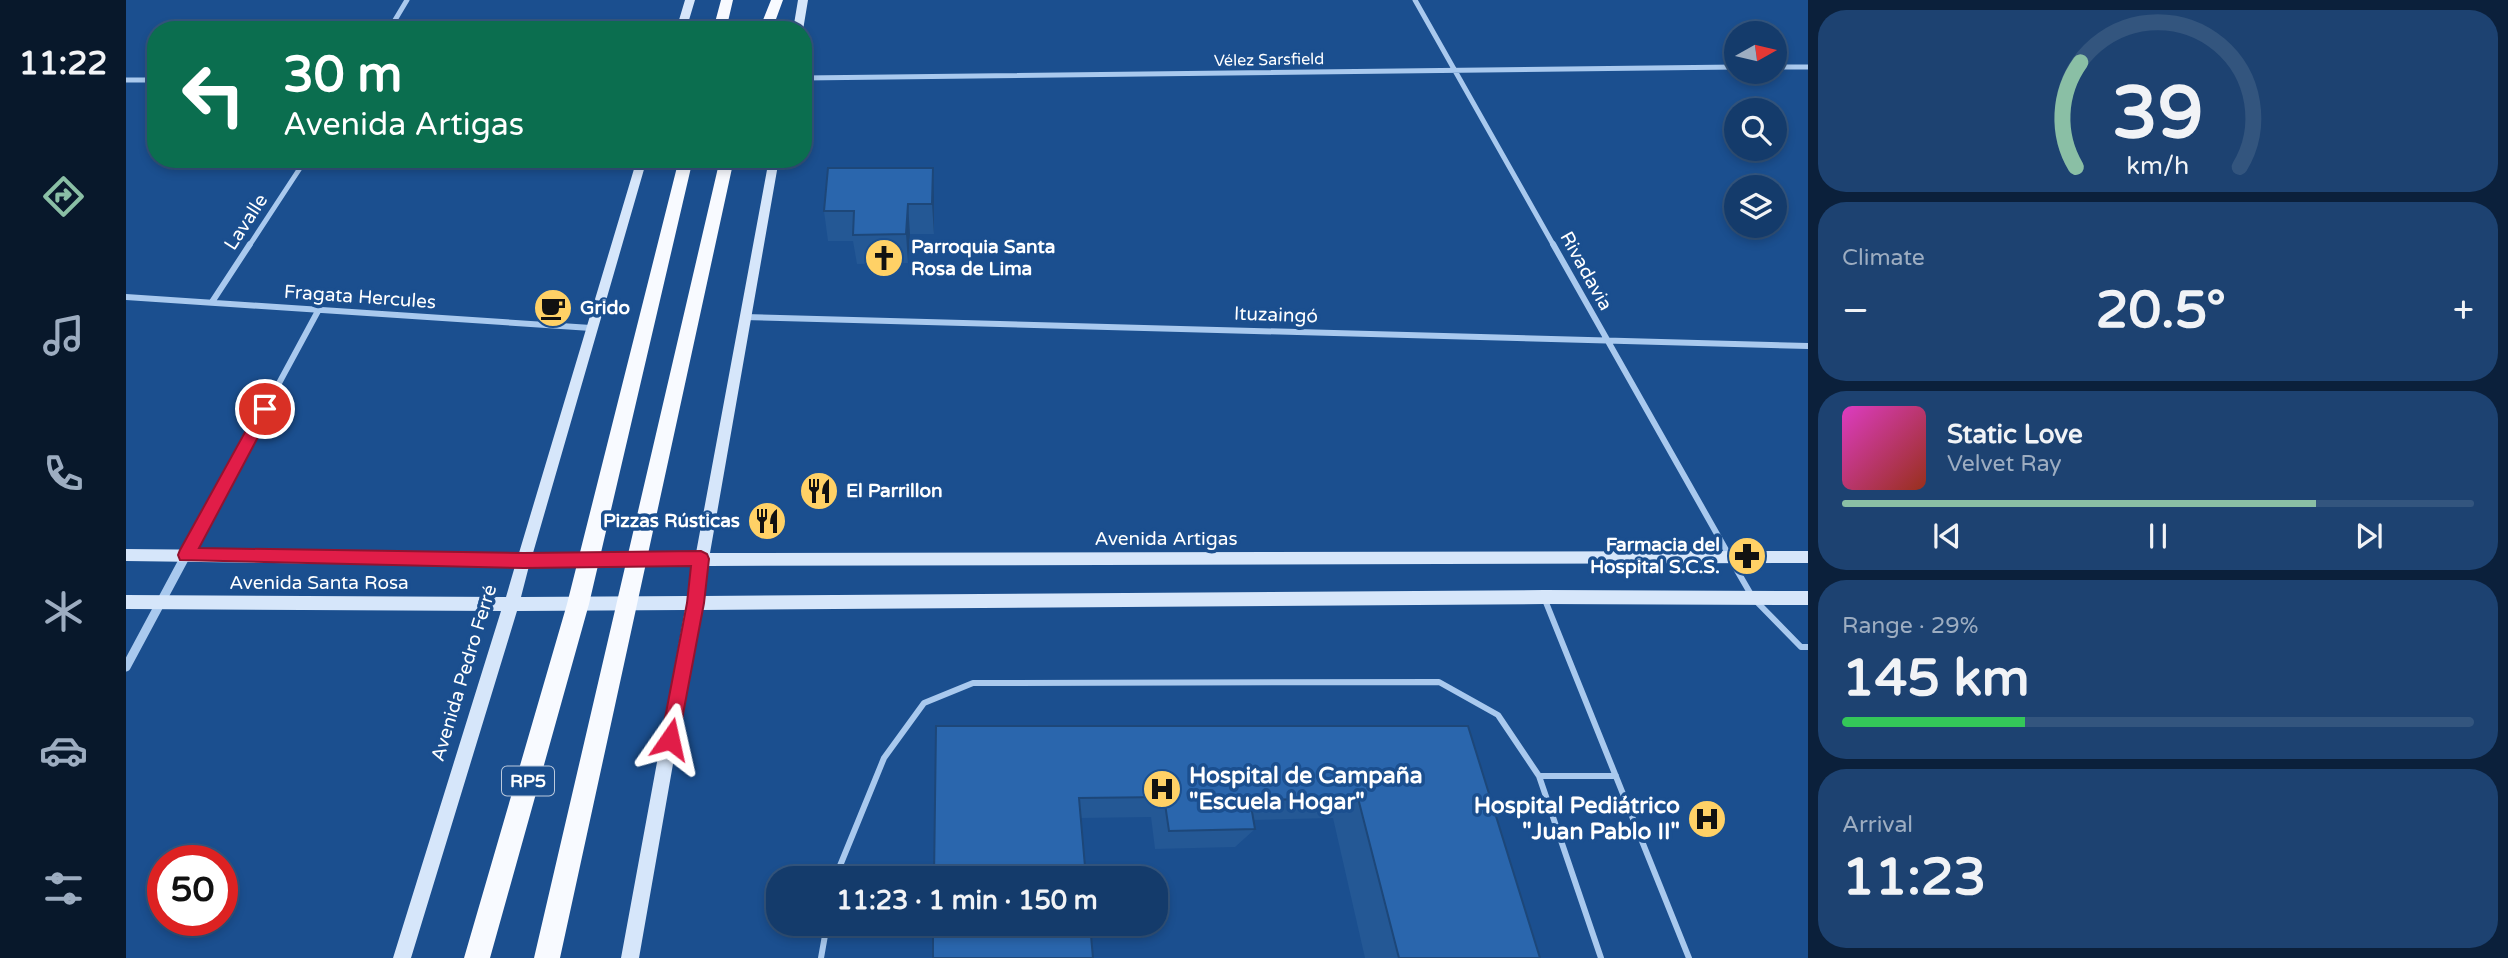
<!DOCTYPE html>
<html lang="en">
<head>
<meta charset="utf-8">
<style>
	:root { --surface:#143b6b; --page:#1d4271; --text:#f1f3f6; --muted:#9dadc1; --line:#33557e; --accent:#8abfa5 }
	body { margin:0; font-family:"Varela Round",sans-serif; background:var(--page); color:var(--text); height:100vh; display:flex; flex-direction:column; font-size:26px; white-space:nowrap }
	* { box-sizing:border-box; margin:0 }
	p { font-size:23px; color:var(--muted) }
	.icon { flex:none; width:38px; height:38px; fill:none; stroke:currentColor; stroke-width:2; stroke-linecap:round; stroke-linejoin:round }
	.map { position:relative; flex:1; overflow:hidden }
	.sheet { display:flex; flex-direction:column; gap:10px; padding:10px; background:#0b203b; width:700px }
	.sheet>* { flex:none }
	.guide { position:absolute; left:21px; top:21px; width:665px; height:147px; border-radius:28px; box-shadow:0 4px 10px #0003,0 0 0 2px var(--line); background:#0b6e4f; color:#fff; overflow:hidden }
	.needle { width:46px; rotate:82deg }
	.buttons { position:absolute; left:1598px; top:21px; display:grid; gap:14px }
	.buttons a { display:grid; place-items:center; width:63px; height:63px; border-radius:50%; background:var(--surface); box-shadow:0 4px 10px #0003,0 0 0 2px var(--line); font-size:35px }
	.speed { position:absolute; left:21px; top:845px; display:flex; gap:14px; font-size:35px; font-weight:700; text-align:center }
	.speed>* { display:grid; place-content:center; width:91px; height:91px; border-radius:50%; background:var(--surface); box-shadow:0 4px 10px #0003,0 0 0 2px var(--line); line-height:1 }
	.speed .limit { border:10px solid #d22; background:#fff; color:#111 }
	.pin { position:absolute; display:grid; place-items:center; width:60px; height:60px; color:#fff; margin:-30px; border:4px solid #fff; border-radius:50%; box-shadow:0 2px 7px #0007 }
	.me { position:absolute; width:77px; margin:-38px; rotate:11deg; stroke-linejoin:round; filter:drop-shadow(0 0 5px #0008) }
	.turn { display:flex; align-items:center; gap:24px; height:147px; padding:0 21px; font-size:32px }
	.turn .icon { width:91px; height:91px; stroke-width:2.5 }
	.turn b { display:block; font-size:49px; line-height:60px }
	.big { font-size:52px; font-weight:700; line-height:1.1 }
	.sheet .card { flex:1; display:flex; flex-direction:column; justify-content:center; gap:10px; min-width:0; padding:0 24px; border-radius:28px; background:var(--page) }
	.sheet .dial { align-items:center; gap:0 }
	.dial svg { height:182px; overflow:visible; fill:none; stroke:var(--line); stroke-width:7; stroke-linecap:round; text-anchor:middle }
	.dial text { fill:var(--text); stroke:none }
	.song { display:flex; align-items:center; gap:21px }
	.cover { width:84px; height:84px; border-radius:10px; background:linear-gradient(135deg,hsl(310 70% 55%),hsl(10 70% 35%)) }
	.played { height:7px; border-radius:4px; background:linear-gradient(90deg,var(--accent) 75%,var(--line) 75%) }
	.keys { display:flex; justify-content:space-around; direction:ltr }
	.heat { display:flex; justify-content:space-between; align-items:center; font-size:38px; direction:ltr }
	.charge { height:10px; border-radius:5px; background:linear-gradient(90deg,#34c759 29%,var(--line) 0) }
	.trip { position:absolute; left:640px; top:866px; width:402px; height:70px; border-radius:28px; background:var(--surface); box-shadow:0 4px 10px #0003,0 0 0 2px var(--line); font-weight:700; line-height:70px; text-align:center }
	main { display:flex; flex:1; min-height:0 }
	.tab-bar { display:flex; flex-direction:column; width:126px; justify-content:space-around; align-items:center; background:#08182b; color:var(--muted) }
	.tab-bar .icon { width:49px; height:49px }
	.tab-bar .current { color:var(--accent) }
	.tab-bar b { font-size:32px; color:var(--text) }
	.map>svg:first-child { display:block }
</style>
</head>
<body>
<main>
<nav class="tab-bar">
<b>11:22</b>
<svg class="icon current" aria-label="directions" viewBox="0 0 24 24"><path d="M12 3l9 9-9 9-9-9zM9 14v-3h6M13 9l2 2-2 2"/></svg>
<svg class="icon" aria-label="music" viewBox="0 0 24 24"><path d="M9 18V5l10-2v13"/><circle cx="6" cy="18" r="3"/><circle cx="16" cy="16" r="3"/></svg>
<svg class="icon" aria-label="phone" viewBox="0 0 24 24"><path d="M5 4h4l2 5-3 2q2 4 5 5l2-3 5 2v4C11 20 4 13 5 4z"/></svg>
<svg class="icon" aria-label="climate" viewBox="0 0 24 24"><path d="M12 3v18M4 7l16 10M4 17L20 7"/></svg>
<svg class="icon" aria-label="car" viewBox="0 0 24 24"><path d="M5 17H2v-5l4-1 3-4h7l3 4 3 1v5h-3M9 17h6M6 11h13"/><circle cx="7" cy="17" r="2"/><circle cx="17" cy="17" r="2"/></svg>
<svg class="icon" aria-label="filters" viewBox="0 0 24 24"><path d="M4 7h16M4 17h16"/><circle cx="9" cy="7" r="2"/><circle cx="15" cy="17" r="2"/></svg>
</nav>
<div class="map">
<svg width="1682" height="958" viewBox="0 0 1682 958">
	<rect width="100%" height="100%" fill="#1b4f8f"/>
	<g fill="none" stroke-linecap="round" stroke-linejoin="round">
		<path stroke="#a9c9ee" stroke-width="6" d="M1605 560 1627 598 1675 647H1682
			M1419 600 1563 958
			M1413 776H1490
			M709 878 758 758 798 703 847 683 1313 682 1372 715 1413 776 1475 958
			M695 958 701 924"/>
		<path stroke="#a9c9ee" stroke-width="5" d="M1289 0 1428 246
			M263 30 281 0
			M1648 67H1682
			M677 78 1610 67
			M0 80H30
			M123 246 180 159"/>
		<path stroke="#a9c9ee" stroke-width="6" d="M1427 244 1604 557
			M0 297 465 328
			M86 302 124 244
			M618 317 1682 346
			M58 559 192 311"/>
		<path stroke="#a9c9ee" stroke-width="9" d="M0 667 59 557"/>
		<path fill="#d6e6fa" fill-rule="evenodd" d="M559 0H569L560 30H550Z
			M672 0H682L677 30H667Z
			M511 159H521L407 553H570L643 159H653L584 553 1682 551V563L582 566 577 596 1418 590 1682 591V605L1418 604 574 610 513 958H495L559 610 391 611 285 958H267L375 611 0 609V595L380 597 389 566 0 561V549L393 553ZM403 566H567L562 596 395 597Z"/>
		<path fill="#f8faff" fill-rule="evenodd" d="M595 0H607L600 30H587Z
			M645 0H657L646 30H633Z
			M553 159H567L463 604 364 958H338L441 604Z
			M594 159H608L434 958H408Z"/>
	</g>
	<path fill="#245895" d="M808 198V234H784L782 263 731 264 727 241H702L698 211Z
		M810 726H1342L1414 958H1239L1207 818 1127 820 1129 829 1109 847 1029 849 1025 817 955 818Z"/>
	<path fill="#1d4779" d="M807 168 808 198V234L806 204Z
		M782 204 784 234 782 263 780 234Z"/>
	<path fill="#2a66ad" stroke="#1d4779" stroke-width="2" d="M702 168H807L806 204H782L780 234 727 235 728 211H698Z
		M810 726H1342L1414 958H1273L1232 798 1124 800 1129 829 1043 831 1038 797 953 798 960 878H808Z
		M807 924H964L967 958H807Z"/>
	<path fill="#e11d48" stroke="#92132f" stroke-width="2" d="M139 403 147 409 73 548 398 553 575 551 581 554 583 559 578 603 551 746 544 749 538 746 535 739 561 603 565 566 398 568 54 560 52 555 54 550 134 405Z"/>
	<defs>
		<symbol id="church-disc" viewBox="-11 -11 22 22"><circle r="9.5" fill="#ffd166" stroke="#1b4f8f"/><path d="M-1.2-6h2.4v3.5h3.3v2.4h-3.3V6h-2.4V-.1h-3.3v-2.4h3.3Z" fill="#111"/></symbol>
		<symbol id="cafe-disc" viewBox="-11 -11 22 22"><circle r="9.5" fill="#ffd166" stroke="#1b4f8f"/><path d="M-5.5-4.5H6V0H3Q3 3.5 0 3.5H-2.5Q-5.5 3.5-5.5 0ZM3-3.2v2h1.7v-2ZM-6 4.5H4V6H-6Z" fill="#111"/></symbol>
		<symbol id="restaurant-disc" viewBox="-11 -11 22 22"><circle r="9.5" fill="#ffd166" stroke="#1b4f8f"/><path d="M-5-6h1v4h1v-4h1v4h1v-4h1v5L-1.5 .5V6h-2V.5L-5-1ZM5-6V6H3V1.5H1.5Q1.5-4 5-6Z" fill="#111"/></symbol>
		<symbol id="pharmacy-disc" viewBox="-11 -11 22 22"><circle r="9.5" fill="#ffd166" stroke="#1b4f8f"/><path d="M-2-6h4v4h4v4h-4v4h-4v-4h-4v-4h4Z" fill="#111"/></symbol>
		<symbol id="hospital-disc" viewBox="-11 -11 22 22"><circle r="9.5" fill="#ffd166" stroke="#1b4f8f"/><path d="M-5-5h3v3.5h4V-5h3V5h-3V1.5h-4V5h-3Z" fill="#111"/></symbol>
	</defs>
	<g fill-rule="evenodd">
		<use href="#church-disc" x="736" y="236" width="44" height="44"/>
		<use href="#cafe-disc" x="405" y="286" width="44" height="44"/>
		<use href="#restaurant-disc" x="671" y="469" width="44" height="44"/>
		<use href="#restaurant-disc" x="619" y="499" width="44" height="44"/>
		<use href="#pharmacy-disc" x="1599" y="534" width="44" height="44"/>
		<use href="#hospital-disc" x="1014" y="767" width="44" height="44"/>
		<use href="#hospital-disc" x="1559" y="797" width="44" height="44"/>
	</g>
	<g text-anchor="middle" dominant-baseline="central" stroke-width="7" stroke-linejoin="round" paint-order="stroke">
		<g font-size="16" fill="#fff" stroke="#1b4f8f">
			<text transform="translate(1143 60) rotate(-1)">Vélez Sarsfield</text>
		</g>
		<rect fill="#1b4f8f" stroke="#bbcadd" stroke-width="2" x="376" y="766.5" width="52" height="29" rx="5"/>
		<g font-size="18" font-weight="bold" fill="#fff">
			<text x="402" y="781">RP5</text>
		</g>
		<g font-size="19" fill="#fff" stroke="#1b4f8f">
			<text transform="translate(120 222) rotate(-57)">Lavalle</text>
			<text transform="translate(1460 271) rotate(61)">Rivadavia</text>
			<text transform="translate(234 297) rotate(4)">Fragata Hercules</text>
			<text transform="translate(1150 315) rotate(2)">Ituzaingó</text>
			<text x="1040" y="539">Avenida Artigas</text>
			<text x="193" y="583">Avenida Santa Rosa</text>
			<text transform="translate(338 673) rotate(-73)">Avenida Pedro Ferré</text>
		</g>
		<g font-size="19" font-weight="bold" fill="#fff" stroke="#1b4f8f" text-anchor="start">
			<text x="785" y="247">Parroquia Santa<tspan x="785" dy="22">Rosa de Lima</tspan></text>
			<text x="454" y="308">Grido</text>
			<text x="720" y="491">El Parrillon</text>
			<text x="614" y="521" text-anchor="end">Pizzas Rústicas</text>
			<text x="1594" y="545" text-anchor="end">Farmacia del<tspan x="1594" dy="22">Hospital S.C.S.</tspan></text>
		</g>
		<g font-size="23" font-weight="bold" fill="#fff" stroke="#1b4f8f" text-anchor="start">
			<text x="1063" y="776">Hospital de Campaña<tspan x="1063" dy="26">"Escuela Hogar"</tspan></text>
			<text x="1554" y="806" text-anchor="end">Hospital Pediátrico<tspan x="1554" dy="26">"Juan Pablo II"</tspan></text>
		</g>
	</g>
</svg>
<div class="buttons">
<a><svg class="needle" viewBox="-14 -14 28 28"><path d="M0-13l5 13h-10z" fill="#e53935"/><path d="M0 13l5-13h-10z" fill="#9dadc1"/></svg></a>
<a><svg class="icon" aria-label="search" viewBox="0 0 24 24"><circle cx="10" cy="10" r="6"/><path d="M15 15l6 6"/></svg></a>
<a><svg class="icon" aria-label="layers" viewBox="0 0 24 24"><path d="M12 4l9 5-9 5-9-5zM3 14l9 5 9-5"/></svg></a>
</div>
<div class="speed"><div class="limit">50</div></div>
<div class="pin" style="left:139px;top:409px;background:#d93025"><svg class="icon" aria-label="arrive" viewBox="0 0 24 24"><path d="M6 21V4h12l-3 4 3 4H6"/></svg></div>
<svg class="me" style="left:544px;top:739px" viewBox="-20 -20 40 40"><path d="M0-17L14 15 0 8-14 15z" fill="#e11d48" stroke="#fff" stroke-width="4"/></svg>
<div class="trip">11:23 · 1 min · 150 m</div>
<div class="guide">
<div class="turn"><svg class="icon" aria-label="left" viewBox="0 0 24 24"><path d="M17 20v-9H6M10 6l-5 5 5 5"/></svg><div><b>30 m</b>Avenida Artigas</div></div>
</div>
</div>
<section class="sheet">
<div class="card dial"><svg viewBox="0 0 100 80">
<path d="M14 69A42 42 0 1 1 86 69"/>
<path d="M14 69A42 42 0 0 1 16 23" stroke="#8abfa5"/>
<text x="50" y="56" font-size="32" font-weight="700">39</text>
<text x="50" y="72" font-size="11">km/h</text>
</svg></div>
<div class="card"><p>Climate</p>
<div class="heat"><a>−</a><b class="big">20.5°</b><a>+</a></div>
</div>
<div class="card">
<div class="song"><i class="cover"></i><div><b>Static Love</b><p>Velvet Ray</p></div></div>
<div class="played"></div>
<div class="keys"><svg class="icon" aria-label="previous" viewBox="0 0 24 24"><path d="M18 5L8 12l10 7zM5 5v14"/></svg><svg class="icon" aria-label="pause" viewBox="0 0 24 24"><path d="M8 5v14M16 5v14"/></svg><svg class="icon" aria-label="next" viewBox="0 0 24 24"><path d="M6 5l10 7-10 7zM19 5v14"/></svg></div>
</div>
<div class="card"><p>Range · 29%</p><b class="big">145 km</b><div class="charge"></div></div>
<div class="card"><p>Arrival</p><b class="big">11:23</b></div>
</section>
</main>
</body>
</html>
